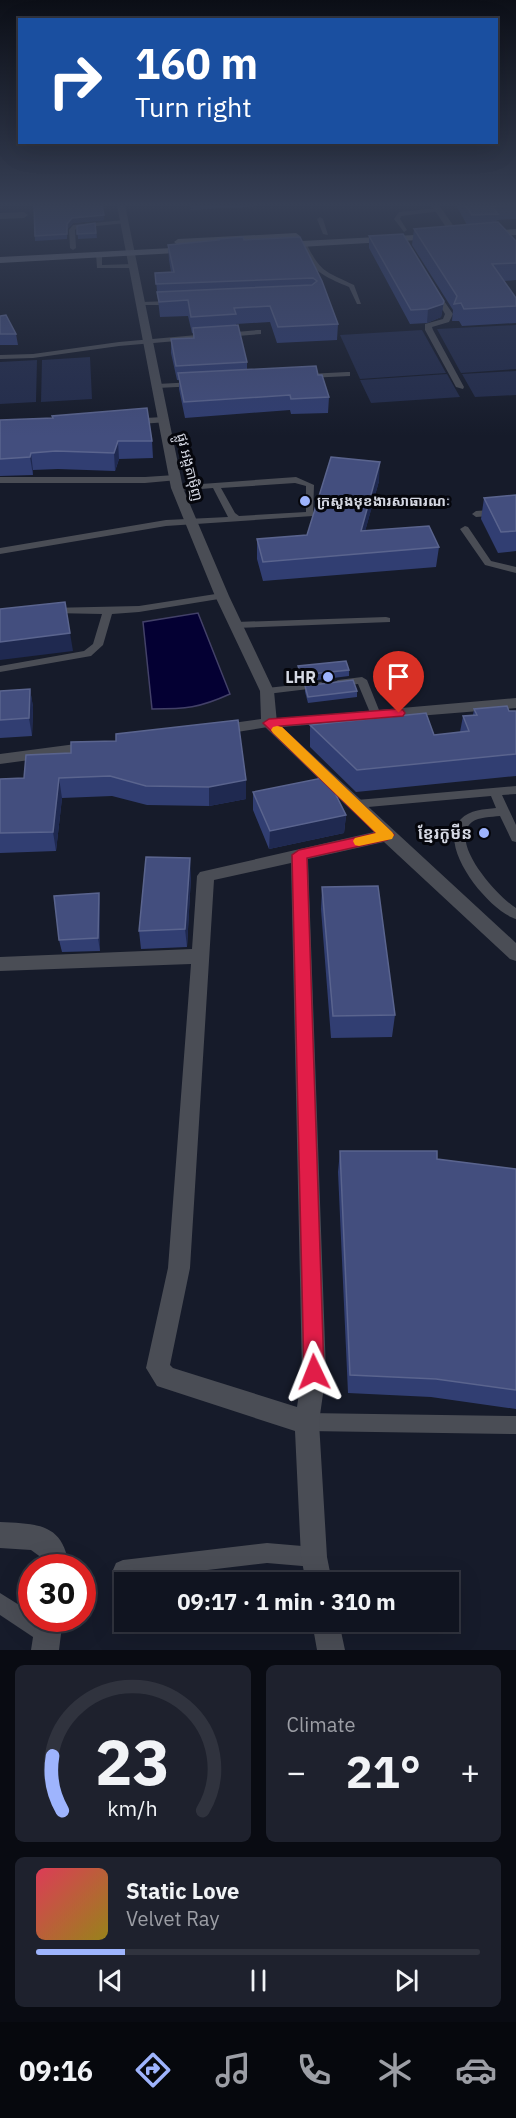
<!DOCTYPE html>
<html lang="en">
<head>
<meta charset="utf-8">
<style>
	:root { --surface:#101420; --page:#1e212d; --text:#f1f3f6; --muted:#9c9ea5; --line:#30333e; --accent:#9eb4fd }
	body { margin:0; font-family:"IBM Plex Sans","Noto Sans Khmer",sans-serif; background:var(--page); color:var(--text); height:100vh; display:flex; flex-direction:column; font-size:22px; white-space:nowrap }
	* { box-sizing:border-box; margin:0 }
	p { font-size:20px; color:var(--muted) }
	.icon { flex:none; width:33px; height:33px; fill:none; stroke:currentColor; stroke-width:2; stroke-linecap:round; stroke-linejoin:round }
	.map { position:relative; height:1650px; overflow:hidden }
	.panel { display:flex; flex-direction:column; gap:15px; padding:15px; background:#090b12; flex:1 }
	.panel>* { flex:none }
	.banner { position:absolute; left:18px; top:18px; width:480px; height:126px; border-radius:0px; box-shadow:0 6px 24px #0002,0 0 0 2px var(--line); background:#1a4fa0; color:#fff; overflow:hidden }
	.speed { position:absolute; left:18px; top:1554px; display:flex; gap:12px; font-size:30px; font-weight:700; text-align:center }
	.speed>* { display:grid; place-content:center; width:78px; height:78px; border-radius:50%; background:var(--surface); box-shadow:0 6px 24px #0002,0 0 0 2px var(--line); line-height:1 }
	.speed .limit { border:9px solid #d22; background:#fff; color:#111 }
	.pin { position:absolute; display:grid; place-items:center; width:51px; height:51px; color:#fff; margin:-62px -26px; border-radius:50% 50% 50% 0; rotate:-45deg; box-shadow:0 0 6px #0007 }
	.pin .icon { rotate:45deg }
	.me { position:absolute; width:66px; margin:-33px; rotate:358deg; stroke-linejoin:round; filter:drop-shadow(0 0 4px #0008) }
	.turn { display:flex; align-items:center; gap:21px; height:126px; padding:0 18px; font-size:27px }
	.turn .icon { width:78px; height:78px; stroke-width:2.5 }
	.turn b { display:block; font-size:42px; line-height:51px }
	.big { font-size:45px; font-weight:700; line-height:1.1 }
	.panel .tile { flex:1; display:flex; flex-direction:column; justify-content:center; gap:9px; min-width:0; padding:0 21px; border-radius:9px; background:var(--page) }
	.panel .dial { align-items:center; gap:0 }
	.dial svg { height:156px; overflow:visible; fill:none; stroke:var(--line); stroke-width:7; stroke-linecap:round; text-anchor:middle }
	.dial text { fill:var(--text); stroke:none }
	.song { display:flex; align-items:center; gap:18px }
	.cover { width:72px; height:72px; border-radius:9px; background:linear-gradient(135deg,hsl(350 70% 55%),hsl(50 70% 35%)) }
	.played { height:6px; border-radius:3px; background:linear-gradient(90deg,var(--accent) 20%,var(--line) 20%) }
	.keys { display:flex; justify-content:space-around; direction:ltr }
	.heat { display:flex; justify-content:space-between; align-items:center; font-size:33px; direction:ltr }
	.panel .tiles { flex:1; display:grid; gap:15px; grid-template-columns:1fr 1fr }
	.tile:last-child { grid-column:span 2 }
	.trip { position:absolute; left:114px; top:1572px; width:345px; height:60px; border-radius:0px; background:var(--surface); box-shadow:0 6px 24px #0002,0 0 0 2px var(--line); font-weight:700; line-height:60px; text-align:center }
	.tabs { display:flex; height:96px; justify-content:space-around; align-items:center; background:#06080d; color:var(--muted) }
	.tabs .icon { width:42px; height:42px }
	.tabs .selected { color:var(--accent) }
	.tabs b { font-size:27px; color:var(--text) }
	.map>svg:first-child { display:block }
</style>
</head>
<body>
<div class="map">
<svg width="516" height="1650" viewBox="0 0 516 1650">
	<rect width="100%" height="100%" fill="#161b2a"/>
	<path fill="#232c4c" d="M516 325V369L461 373 437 329Z
		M422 330 446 373 360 379 340 335Z
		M90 357 92 399 41 402 42 360Z
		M37 360 36 402 0 404V362Z
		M516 371V395L475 397 462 374Z
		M447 374 460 397 371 403 360 380Z"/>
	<path fill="#040033" stroke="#434168" stroke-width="1.5" d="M198 613 230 694C199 708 186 709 152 709L143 622Z"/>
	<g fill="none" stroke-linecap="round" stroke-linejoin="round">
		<path fill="#4a4d55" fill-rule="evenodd" d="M439 208 441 211 401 216 400 219 407 230 404 232 394 219 399 212Z
			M320 217 323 219 328 235 323 234 317 219Z
			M124 220 126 223 77 228 75 230 76 248 73 250 70 248 69 230 73 225Z
			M302 243H306C321 273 325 271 354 285L361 304H357L349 287C328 278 304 269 302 243Z
			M99 252 102 254V265L133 264 136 266 133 268H97L96 254Z
			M436 291 438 292 453 314 449 322 432 327 433 330 464 387 463 389 456 387 425 330V324L443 319 445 314 433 293Z
			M141 302 172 301 175 303 172 305H139L138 304Z
			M258 330H261V334L225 337 221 335 225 333Z
			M208 334 212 336 211 338 119 346 33 358 0 359V355L33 354 119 342Z
			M347 372H350V376L308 378 304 376 308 374Z
			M195 382H198V386L157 388 153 386 157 384Z
			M175 475 178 476V480L145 483H0V477H145Z
			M296 477 314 485 313 516 166 526 0 554V548L166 520 228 517 213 488 177 491 174 490V486ZM295 483 306 486V512L239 516 235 513 221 488Z
			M516 508V514L476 517 472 514 476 511Z
			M465 526 468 527 491 561 516 567V573L485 565 460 529Z
			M222 593 227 596 225 598 139 612 112 614 103 645 91 656 0 672V666L84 651 93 644 102 614 52 613 48 612V608L139 606Z
			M386 617 390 618V622L236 628 231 625 236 622Z
			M362 677 367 680 381 715 380 717H372L371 715 358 684 338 686 333 683 338 680Z
			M321 682 326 685 325 687 267 694 262 691 267 688Z
			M516 786V794L502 795 516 825V842L512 841 500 816C491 817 479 817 472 822 447 842 499 898 516 908V919C489 911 435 845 461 819 469 810 485 809 496 808L491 796 357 808 351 804 357 800Z
			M307 1413 516 1416V1434L307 1431 301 1428 298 1422 301 1416Z
			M267 1543 314 1547 321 1550 324 1557 321 1564 314 1567 267 1563 123 1580 116 1577 113 1570 116 1563 123 1560Z
			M0 1593 32 1613V1618C43 1618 51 1623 56 1634L53 1641 46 1644 39 1641 0 1615Z"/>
		<path fill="#4a4d55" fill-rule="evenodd" d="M431 205H439L455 228 454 230H448Z
			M0 213 24 212 28 215 24 218 0 219Z
			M163 417 169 420 167 422 128 425 122 422 128 419Z
			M516 698V708L282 727 516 943V961L510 959 384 842 308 859 326 1373 319 1422 327 1557 332 1582H306L301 1557 295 1431 157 1386 146 1368 168 1268 191 964 0 971V957L192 949 197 876 200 872 374 832 264 726 261 723 264 720ZM291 863 302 1373 297 1407 173 1368 170 1365 190 1268 214 880Z
			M0 1522C38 1524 64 1523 69 1568H43L42 1558 31 1550 0 1548Z
			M36 1618H63L59 1650H31Z
			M312 1622H339L345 1650H317Z"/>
		<path fill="#4a4d55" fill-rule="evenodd" d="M117 205H125L183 488 229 596 274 691 277 723 274 726 218 735 210 730 218 725 261 719 260 691 215 596 171 488Z
			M91 742 96 743 99 747 96 751 0 764V754Z"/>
		<path fill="#646875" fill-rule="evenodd" d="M516 229V235L486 237 482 234 486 231Z
			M296 233 300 236 299 238 178 245 174 242 178 239Z
			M433 234 437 237 436 239 283 248 279 245 283 242Z
			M191 247 194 248V252L0 263V257Z"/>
	</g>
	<path fill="#313e72" d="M34 205 104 220 73 223 67 229V239L35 241Z
		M190 205H261V206L191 210Z
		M456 205H516V219L497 220 496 222 516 241V280L504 281 516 298V323L462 326 459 321H452L453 310 412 245 414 229 467 225Z
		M95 223 97 238 78 239 77 226Z
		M369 236 444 301 441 317 427 323 410 324 369 248Z
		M300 237 338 324 337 340 277 343 270 322 236 324V325L247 362V370L318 375 329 397 328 413 291 414 290 410 185 418 179 389V380H177L171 353V339L193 338V333H192L188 316 160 317 155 273 171 272 169 260 168 245Z
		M0 316 16 334 18 345H0Z
		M0 420 152 441 153 458 119 459 115 471 58 469 33 470V475L0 476Z
		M379 481 365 531 439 547 436 567 263 581 257 559V539L307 535Z
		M516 495V551L498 553 481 519 484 498Z
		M298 666 349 670V676L301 682 298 672Z
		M305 686 357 691V697L308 703 305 692Z
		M30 689 33 707 32 736 0 738V691Z
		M474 709 509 711H516V776L356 792 310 747V725L434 735 460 732 463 716 473 715Z
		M71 742 246 799 209 806 147 805 112 796 62 798 56 851 0 853V779L24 778 71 753Z
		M253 792 346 815 344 833 269 849 253 810Z
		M191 876 187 947 141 949 139 931Z
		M322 887 395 1015 392 1037 331 1038 321 909Z
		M99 893 100 906V951L62 952 59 940Z
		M340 1151 437 1159 516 1169V1409L431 1397 348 1393 338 1172Z"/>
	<path fill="#1f2950" d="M104 215V220L73 223 67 229V239V224L72 218Z
		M444 301 441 317 427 323 428 309Z
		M118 441 119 459 115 471 114 453Z
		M31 453 33 470V475L30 457Z
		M380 462 379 481 360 550 361 531Z
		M70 633 73 651 0 660V642Z
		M30 689 33 707 32 736 29 718Z
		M59 778 62 798 56 851 53 832Z
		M246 780V799L209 806V787Z
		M346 815 344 833 269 849 270 831Z
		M190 858 191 876 187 947 185 929Z
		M99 893 100 906V951L98 938Z"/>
	<path fill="#434e7e" stroke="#5a648e" stroke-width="1.5" d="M34 205H102L104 215 72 218 67 224V234L35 236Z
		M465 205H516L492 206 498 214 472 215Z
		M498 222 516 241V263L492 264 516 298V306L464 309 461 303 454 304 457 296 414 229Z
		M95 223 96 233 77 234V226Z
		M403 234 444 301 443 304 428 309 411 310 369 236Z
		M243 237 244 240 300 237 322 281 338 324 278 327 270 306 234 308 236 314 191 317 188 300 159 302 157 292 312 285 317 281 313 278 156 284 155 273 174 272 168 245 219 240 218 239Z
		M6 315 16 334H0V316Z
		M238 325 247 362 176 366 171 339 194 338 193 328Z
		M316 366 318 375H322L329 397 291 399 290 395 184 402 178 373Z
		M147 408 152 441H118L114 453 56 451 31 453 30 457 0 459V420L53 418 52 416Z
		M331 457 380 462 361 531 429 526 439 547 263 562 257 539 307 535Z
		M516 495V531L501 532 484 498Z
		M65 602 70 633 0 642V609Z
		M346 661 349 670 301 675 298 666Z
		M353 680 357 691 308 697 305 686Z
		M30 689 29 718 0 720V691Z
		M507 706 509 711H516V754L357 770 310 725 426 713 434 735 469 731 463 716 477 715 474 709Z
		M238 720 246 780 209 787 146 786 110 776 59 778 53 832 0 833V779L24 778 26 755 71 753V742L116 741V734Z
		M327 777 346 815 270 831 253 792Z
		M146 857 190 858 185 929 139 931Z
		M378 886 395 1015 333 1016 322 887Z
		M99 893 98 938 59 940 54 896Z
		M340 1151H437V1159L516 1169V1390L436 1379 350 1375Z"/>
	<linearGradient id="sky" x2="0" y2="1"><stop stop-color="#0c0f17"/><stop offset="0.47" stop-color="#363f55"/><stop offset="1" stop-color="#363f55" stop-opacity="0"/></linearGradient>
	<rect width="516" height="436" fill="url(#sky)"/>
	<path fill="#e11d48" stroke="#92132f" stroke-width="1.5" d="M399 709 403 710 405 713 403 716 280 726 394 835 387 840 307 858 324 1372 321 1379 314 1382 307 1379 304 1372 292 855 299 850 376 833 263 723 269 719Z"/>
	<path fill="#f59e0b" d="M277 726 282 727 392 832 394 835 392 839 359 846 355 845 353 841 355 838 376 833 273 733 271 730 273 727Z"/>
	<g fill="#9eb4fd" stroke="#05060c" stroke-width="2">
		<circle cx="305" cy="501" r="6"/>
		<circle cx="328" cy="677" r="6"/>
		<circle cx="484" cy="833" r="6"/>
	</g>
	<g text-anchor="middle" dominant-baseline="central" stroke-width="6" stroke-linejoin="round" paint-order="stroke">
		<g font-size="14" fill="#d5d8e3" stroke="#05060c">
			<text transform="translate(190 467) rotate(76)">ផ្លូវ អង្តតាម៉ិញ</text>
		</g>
		<g font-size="14" font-weight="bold" fill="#d5d8e3" stroke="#05060c" text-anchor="start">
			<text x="317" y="501">ក្រសួងមុខងារសាធារណៈ</text>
		</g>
		<g font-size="16" font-weight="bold" fill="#d5d8e3" stroke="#05060c" text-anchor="end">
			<text x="316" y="677">LHR</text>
			<text x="472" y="833">ខ្មែរកូមីន</text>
		</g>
	</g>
</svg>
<div class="speed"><div class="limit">30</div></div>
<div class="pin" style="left:399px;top:713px;background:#d93025"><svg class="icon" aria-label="arrive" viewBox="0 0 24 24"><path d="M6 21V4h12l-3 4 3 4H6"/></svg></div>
<svg class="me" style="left:314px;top:1372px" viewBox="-20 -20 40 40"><path d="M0-17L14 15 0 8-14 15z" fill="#e11d48" stroke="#fff" stroke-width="4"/></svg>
<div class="trip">09:17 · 1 min · 310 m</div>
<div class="banner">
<div class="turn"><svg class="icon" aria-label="right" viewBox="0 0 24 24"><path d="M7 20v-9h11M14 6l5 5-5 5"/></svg><div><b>160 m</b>Turn right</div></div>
</div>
</div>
<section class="panel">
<div class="tiles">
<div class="tile dial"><svg viewBox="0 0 100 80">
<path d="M14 69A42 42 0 1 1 86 69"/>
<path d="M14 69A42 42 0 0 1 9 41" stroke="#9eb4fd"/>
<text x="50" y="56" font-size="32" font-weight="700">23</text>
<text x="50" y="72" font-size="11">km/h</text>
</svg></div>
<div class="tile"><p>Climate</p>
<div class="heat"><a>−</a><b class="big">21°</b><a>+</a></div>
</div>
<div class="tile">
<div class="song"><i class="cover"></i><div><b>Static Love</b><p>Velvet Ray</p></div></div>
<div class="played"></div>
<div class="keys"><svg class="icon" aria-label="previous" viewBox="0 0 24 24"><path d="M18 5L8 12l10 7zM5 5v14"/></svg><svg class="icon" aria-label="pause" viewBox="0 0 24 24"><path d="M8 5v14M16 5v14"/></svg><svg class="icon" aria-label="next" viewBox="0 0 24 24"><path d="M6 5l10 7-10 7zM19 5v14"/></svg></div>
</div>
</div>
</section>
<nav class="tabs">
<b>09:16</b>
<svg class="icon selected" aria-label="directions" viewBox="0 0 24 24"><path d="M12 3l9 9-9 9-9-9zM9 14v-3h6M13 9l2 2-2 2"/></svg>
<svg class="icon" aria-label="music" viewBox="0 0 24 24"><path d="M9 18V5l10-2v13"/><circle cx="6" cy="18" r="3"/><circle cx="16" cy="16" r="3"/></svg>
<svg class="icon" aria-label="phone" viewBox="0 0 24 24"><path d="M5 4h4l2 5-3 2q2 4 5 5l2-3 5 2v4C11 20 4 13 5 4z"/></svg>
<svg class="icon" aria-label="climate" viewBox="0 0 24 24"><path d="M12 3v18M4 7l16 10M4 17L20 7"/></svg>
<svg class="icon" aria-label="car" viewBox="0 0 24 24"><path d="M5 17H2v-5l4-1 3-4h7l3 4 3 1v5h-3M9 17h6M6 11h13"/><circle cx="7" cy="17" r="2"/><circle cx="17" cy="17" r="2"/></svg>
</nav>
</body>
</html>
